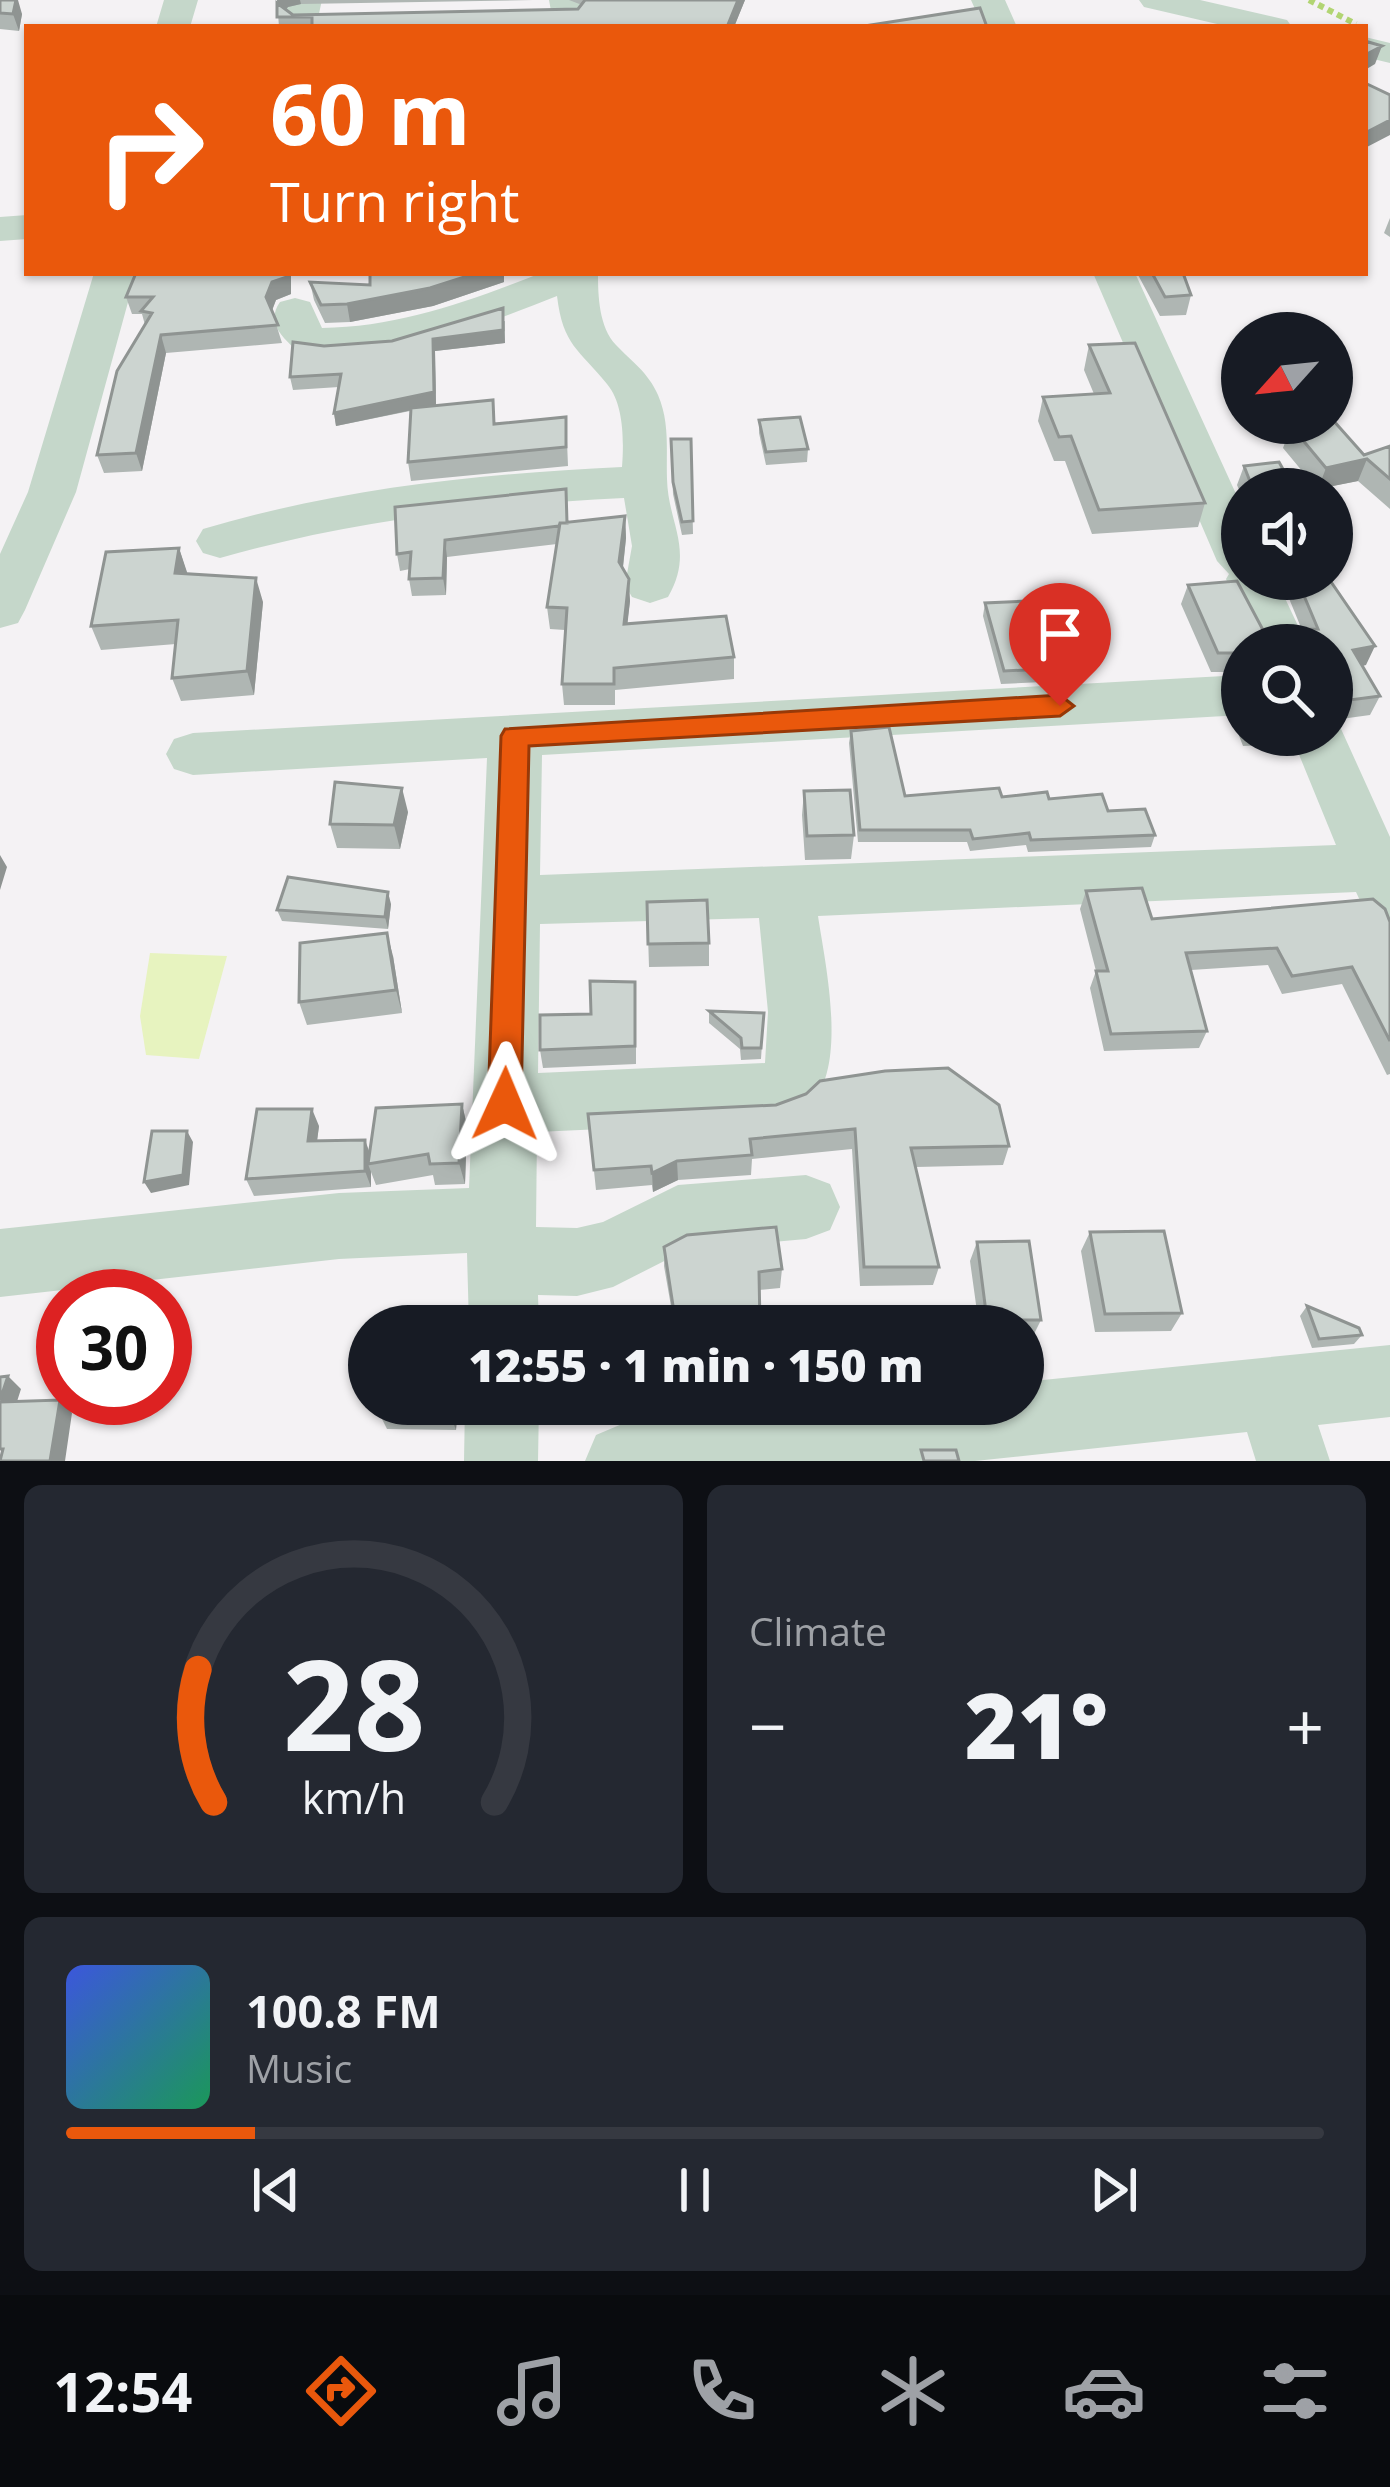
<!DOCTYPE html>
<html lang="en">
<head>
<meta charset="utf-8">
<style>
	:root { --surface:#171b24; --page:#242831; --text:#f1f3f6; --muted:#9ea1a6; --line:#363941; --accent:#ea580c }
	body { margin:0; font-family:"Open Sans",sans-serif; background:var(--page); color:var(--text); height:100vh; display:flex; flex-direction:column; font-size:45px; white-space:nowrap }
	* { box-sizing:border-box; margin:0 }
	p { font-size:39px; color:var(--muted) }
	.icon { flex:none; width:66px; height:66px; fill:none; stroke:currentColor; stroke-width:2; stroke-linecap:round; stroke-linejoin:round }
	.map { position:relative; height:1461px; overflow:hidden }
	.drawer { display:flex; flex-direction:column; gap:24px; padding:24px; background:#0d0f14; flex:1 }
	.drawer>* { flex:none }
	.hud { position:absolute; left:24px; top:24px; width:1344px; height:252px; border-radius:0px; box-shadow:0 3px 9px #0004; background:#ea580c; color:#fff; overflow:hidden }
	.needle { width:78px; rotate:243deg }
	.buttons { position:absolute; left:1221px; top:312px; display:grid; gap:24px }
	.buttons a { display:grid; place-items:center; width:132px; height:132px; border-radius:50%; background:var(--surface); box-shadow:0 3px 9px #0004; font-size:60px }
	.speed { position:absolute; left:36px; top:1269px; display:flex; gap:24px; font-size:60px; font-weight:700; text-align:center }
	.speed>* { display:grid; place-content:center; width:156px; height:156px; border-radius:50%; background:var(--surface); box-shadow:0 3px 9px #0004; line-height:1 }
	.speed .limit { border:18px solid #d22; background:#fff; color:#111 }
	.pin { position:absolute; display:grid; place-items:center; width:102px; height:102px; color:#fff; margin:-123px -51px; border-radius:50% 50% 50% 0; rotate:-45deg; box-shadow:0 0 12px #0007 }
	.pin .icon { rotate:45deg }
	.me { position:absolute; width:132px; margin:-66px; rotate:1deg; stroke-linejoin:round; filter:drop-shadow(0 0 9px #0008) }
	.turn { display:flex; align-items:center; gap:42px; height:252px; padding:0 48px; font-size:54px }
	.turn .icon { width:156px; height:156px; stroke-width:2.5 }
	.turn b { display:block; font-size:84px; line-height:102px }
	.big { font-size:90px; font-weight:800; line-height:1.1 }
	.drawer .card { flex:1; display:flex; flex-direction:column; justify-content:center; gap:18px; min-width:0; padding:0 42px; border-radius:18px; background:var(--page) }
	.drawer .dial { align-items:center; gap:0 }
	.dial svg { height:312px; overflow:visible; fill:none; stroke:var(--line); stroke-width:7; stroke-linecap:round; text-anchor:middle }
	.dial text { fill:var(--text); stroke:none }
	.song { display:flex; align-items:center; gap:36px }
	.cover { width:144px; height:144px; border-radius:18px; background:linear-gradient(135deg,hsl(230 70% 55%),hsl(150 70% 35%)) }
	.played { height:12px; border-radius:6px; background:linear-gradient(90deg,var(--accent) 15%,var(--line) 15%) }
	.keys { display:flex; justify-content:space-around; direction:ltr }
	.heat { display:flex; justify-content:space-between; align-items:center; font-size:66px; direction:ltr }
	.drawer .tiles { flex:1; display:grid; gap:24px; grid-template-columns:1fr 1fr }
	.card:last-child { grid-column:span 2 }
	.trip { position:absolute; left:348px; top:1305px; width:696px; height:120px; border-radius:60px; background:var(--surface); box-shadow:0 3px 9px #0004; font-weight:800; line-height:120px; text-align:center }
	.tab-bar { display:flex; height:192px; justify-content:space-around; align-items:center; background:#090b0e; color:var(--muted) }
	.tab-bar .icon { width:84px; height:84px }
	.tab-bar .current { color:var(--accent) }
	.tab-bar b { font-size:54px; color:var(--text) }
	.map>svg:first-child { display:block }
</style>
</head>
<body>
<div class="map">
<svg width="1390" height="1461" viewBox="0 0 1390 1461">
	<rect width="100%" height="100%" fill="#f4f2f4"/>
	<path fill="#e7f3bf" d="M150 953 227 956 199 1059 146 1055 140 1016Z"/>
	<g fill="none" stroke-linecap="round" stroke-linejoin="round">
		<path stroke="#b2d573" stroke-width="6" stroke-dasharray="6 4.5" stroke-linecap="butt" d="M1309 0 1356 24"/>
		<path fill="#c5d7ca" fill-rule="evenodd" d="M164 0H198L190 27H156Z
			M288 0H322L316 27H282Z
			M549 0H583L588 27H554Z
			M971 0H1005L1017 27H983Z
			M1139 0H1200L1287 20 1292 27H1230L1144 7Z
			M1365 37 1390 43V63L1365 57Z
			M27 215V239L0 241V217Z
			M94 273H136L76 492 25 610 18 623 0 628V554L28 492Z
			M541 273H598C598 296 599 327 616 345 632 362 648 372 658 395 670 423 666 450 667 479 668 524 695 550 668 597L650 603 632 597 625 585 632 546 624 498C485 505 354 520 220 558L203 553 196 541 203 529C341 488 478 474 622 467 624 441 624 404 607 384 579 349 563 346 557 296 485 324 373 370 296 350 281 336 266 322 280 302L295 298 310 302 322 328C399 327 470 301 541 273Z
			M1093 273H1135L1242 507V579H1276L1307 645H1255L1226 579 1229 574 1217 561Z
			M1242 675V715L542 755 540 875 1336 845 1291 735H1332V719L1337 720 1390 837V928L1369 920 1356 892 818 916C825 963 849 1069 809 1105 800 1113 786 1117 774 1121L537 1132 536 1227 577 1228 603 1222 678 1185 806 1175 830 1184 840 1207 830 1230 806 1239 686 1250 613 1287 577 1296 538 1295 539 1326H469L467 1253 339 1259 0 1297V1229L339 1193 469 1188 487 758 193 775 174 769 166 754 174 739 193 733ZM759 918 768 1012 765 1063 538 1073 540 924Z
			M1390 1345V1417L1318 1425 1330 1461H1256L1247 1432 975 1461H585L596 1435 622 1424 813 1404H1023V1382Z
			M465 1404H539L538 1461H464Z"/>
	</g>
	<path fill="#afb6b3" d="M0 0 22 14 19 31 0 29Z
		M277 0H533L301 4 288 7 286 9 293 15 578 9 582 5 569 0H745L734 27H279Z
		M1390 218V237L1384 233Z
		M136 273H291V294L276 300 272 311 282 343 166 353 142 471 104 473 97 455 145 325 142 314H132L126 297Z
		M1137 273H1183L1191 295 1186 315 1160 316Z
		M310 282 370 285 504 282 433 306 350 322 325 323 314 300Z
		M505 321V343L435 351 436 405 495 423 566 417 568 466 411 481 408 462 410 411 336 426 334 413 339 387 293 390 290 377 324 346 392 341Z
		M1089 345 1205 503 1198 527 1092 534 1065 461H1054L1038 421 1043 397 1094 394 1084 370Z
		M759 420 808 449 807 462 766 465 759 433Z
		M1291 426 1364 455 1390 446V509L1358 481 1317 489 1283 448Z
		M671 439H691L693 534 682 535 673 494Z
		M1244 466 1294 489H1242V497L1237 485Z
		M566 489 568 522 625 516 626 538 623 568 630 601 627 624 734 657V679L615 690V705H564L562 684 565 630 550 629 547 607 557 544 447 557 446 595 412 596 409 579 410 569 400 571 397 554Z
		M179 548 187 574 263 602 254 695 181 701 172 678 176 644 101 650 91 626Z
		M1281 579H1329L1366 665 1362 666 1380 696 1370 715 1341 719 1332 716V645H1242V672H1211L1181 604 1188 585 1263 630H1302Z
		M985 603 1046 669 1043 682 1001 684 983 616Z
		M1242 700V735H1294L1290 744 1243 746 1233 720Z
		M851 731 905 796 1049 799 1108 811 1155 835 1151 847 1028 852 1026 845 970 851 967 842H858L849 743Z
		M804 791 854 835 851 859 805 860 802 815Z
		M408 812 400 849 337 848 330 824Z
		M1086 891 1152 919 1390 922V1074L1387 1075 1342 984 1282 994 1268 965 1191 970 1207 1031 1199 1048 1104 1051 1090 988 1096 971 1080 909Z
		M647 902 709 943V966L649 967Z
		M391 904 388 929 282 921 277 910Z
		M393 956 402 1013 307 1025 299 1002Z
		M636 1001V1064L543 1068 540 1050 591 1014Z
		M709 1011 764 1013 761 1059 741 1060 740 1049 709 1023Z
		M462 1104 467 1126 465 1184 435 1185 433 1175 376 1185 371 1172V1187L254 1196 246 1179 319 1126 317 1140 370 1154Z
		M776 1105 1009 1146 1003 1165 916 1167 939 1267 933 1285 860 1286 852 1149 752 1159 751 1175 678 1180 653 1192 652 1185 596 1190 588 1114Z
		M1090 1232 1182 1313 1171 1331 1095 1332 1081 1251Z
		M977 1242 1041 1320 1032 1338H1023V1326H979L970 1261Z
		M664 1247 782 1269 780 1288 759 1290 760 1326H628L626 1308 672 1312 664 1266Z
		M1307 1306 1362 1335 1354 1344 1312 1348 1300 1316Z
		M458 1404 456 1430 387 1429 379 1413Z
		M641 1404H678L677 1412 641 1409Z
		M705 1404H759L718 1409Z"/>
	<path fill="#8f9492" d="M16 0H18L22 14 19 31 13 14Z
		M277 0H300L301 4 288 7 280 17Z
		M738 0H745L734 27H727Z
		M1382 46 1375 64 1365 70V55Z
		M1390 120V135L1365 148V133Z
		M287 273H291V294L276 300 270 315 266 297 272 282Z
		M477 273H504V282L433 306 350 322 347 304Z
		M503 308 505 343 435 351 436 405 336 426 334 413 433 339Z
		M161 335 166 353 142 471 136 453Z
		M1367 459 1358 481 1318 489 1326 468Z
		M625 516 626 538 621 584 619 562Z
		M445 540 447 557 446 595 443 578Z
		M179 548 187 572 183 598 175 573Z
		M256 578 263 602 254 695 247 671Z
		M629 579 630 601 625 646 624 624Z
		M1375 646 1366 665 1344 669 1353 650Z
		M402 788 408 812 400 849 394 825Z
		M0 855 7 867 0 890Z
		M388 892 391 904 388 929 385 917Z
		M387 933 393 956 402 1013 396 990Z
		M462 1104 467 1126 465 1184 459 1163Z
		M312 1109 319 1126 315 1157 308 1141Z
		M187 1131 193 1142 189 1185 151 1193 144 1182Z
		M365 1140 371 1156 368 1164 371 1172V1187L365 1171Z
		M677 1161 678 1180 653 1192 652 1173Z
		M8 1376 21 1389 13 1414 0 1402Z
		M60 1400 72 1413 65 1461H50Z
		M450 1404H458L456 1430 450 1414Z"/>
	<path fill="#ccd4d0" stroke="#8f9492" stroke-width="3" d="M0 0H16L13 14 0 13Z
		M585 0H738L727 27H312V17H277V3L293 15 578 9Z
		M980 8 987 27H858Z
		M1365 41 1382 46 1365 55Z
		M1365 83 1390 95V120L1365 133Z
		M136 273H287V277L272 282 266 297 278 325 161 335 136 453 97 455 117 371 152 313 141 311 153 297H126Z
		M370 273H477L430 288 347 304 321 305 310 282 370 285Z
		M1152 273H1183L1191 295 1165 297Z
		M503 308V330L433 339 434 392 334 413 341 374 290 377 293 342 324 346 392 341Z
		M1135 343 1205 503 1099 510 1071 436 1059 437 1043 397 1110 393 1089 345Z
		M493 400 494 424 566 417V447L408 462 411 408Z
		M800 417 808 449 766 452 759 420Z
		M1332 419 1364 455 1390 446V479L1367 459 1326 468 1291 426 1306 423H1332Z
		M671 439H691L693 521 682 522 673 482Z
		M1279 462 1294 489H1253L1244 466Z
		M566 489 567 523H560L559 526 445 540 443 578 409 579 411 552 397 554 395 507Z
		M625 516 619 562 629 579 624 624 726 616 734 657 614 668V684H562L567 608 547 607 560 523Z
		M179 548 175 573 256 578 247 671 172 678 178 620 91 626 106 552Z
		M1297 579H1329L1375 646 1353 650 1380 696 1350 700 1342 696 1336 702H1332V645H1242V653H1218L1188 585 1237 581 1263 630 1318 629Z
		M1026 601 1046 669 1004 671 985 603Z
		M889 727 905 796 999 788 1002 797 1047 792 1049 799 1102 794 1108 811 1145 809 1155 835 1031 840 1029 833 973 839 970 830H860L851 731Z
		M335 782 402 788 394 825 330 824Z
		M850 790 854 835 807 836 804 791Z
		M288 877 388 892 385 917 277 910Z
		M1142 888 1152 919 1373 899 1385 909 1390 922V1041L1352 967 1292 976 1277 948 1186 953 1207 1031 1111 1034 1096 971H1108L1086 891Z
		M707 900 709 943 648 944 647 902Z
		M387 933 396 990 299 1002 300 943Z
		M590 981 635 982V1046L540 1050V1015L591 1014Z
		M709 1011 764 1013 761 1048H742L741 1038Z
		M948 1068 999 1105 1009 1146 911 1148 939 1267H864L855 1129 750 1139 752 1155 677 1161 652 1173 651 1166 594 1170 588 1114 776 1105 806 1094 820 1081 885 1071Z
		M462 1104 459 1163 430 1164 428 1154 368 1164 376 1108Z
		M257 1109H312L308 1141 365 1140V1171L246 1179Z
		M152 1131H187L183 1175 144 1182Z
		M776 1227 782 1269 759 1272 760 1326H629L626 1308 674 1312 664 1247 687 1235Z
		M1164 1231 1182 1313 1105 1314 1090 1232Z
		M1029 1241 1041 1320H987L977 1242Z
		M1307 1306 1359 1328 1362 1335 1319 1339Z
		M392 1314 459 1315 458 1326H390Z
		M8 1376 0 1400V1377Z
		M60 1400 50 1461H0L3 1449H0V1402Z
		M380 1404H450V1414L379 1413Z
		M921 1450H956L959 1461H924Z"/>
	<path fill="#ea580c" stroke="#983908" stroke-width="3" d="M1060 695 1074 706 1060 716 529 746 521 1104 516 1115 505 1119 493 1115 488 1104 501 736 505 729Z"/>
</svg>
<div class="buttons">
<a><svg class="needle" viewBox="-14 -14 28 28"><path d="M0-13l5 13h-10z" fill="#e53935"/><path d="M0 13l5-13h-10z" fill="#9ea1a6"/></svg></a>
<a><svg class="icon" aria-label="sound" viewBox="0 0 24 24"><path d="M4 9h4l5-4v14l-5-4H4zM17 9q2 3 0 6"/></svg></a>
<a><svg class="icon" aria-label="search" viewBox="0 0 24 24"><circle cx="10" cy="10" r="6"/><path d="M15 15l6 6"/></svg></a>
</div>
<div class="speed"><div class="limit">30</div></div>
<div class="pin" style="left:1060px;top:706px;background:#d93025"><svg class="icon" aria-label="arrive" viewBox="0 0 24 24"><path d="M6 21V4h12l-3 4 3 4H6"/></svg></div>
<svg class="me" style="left:505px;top:1104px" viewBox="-20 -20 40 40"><path d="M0-17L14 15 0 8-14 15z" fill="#ea580c" stroke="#fff" stroke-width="4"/></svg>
<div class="trip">12:55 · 1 min · 150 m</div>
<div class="hud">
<div class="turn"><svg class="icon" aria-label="right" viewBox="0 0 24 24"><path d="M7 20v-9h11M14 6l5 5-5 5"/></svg><div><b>60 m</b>Turn right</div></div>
</div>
</div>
<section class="drawer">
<div class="tiles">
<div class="card dial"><svg viewBox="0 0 100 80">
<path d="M14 69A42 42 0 1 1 86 69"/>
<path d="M14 69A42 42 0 0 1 10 35" stroke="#ea580c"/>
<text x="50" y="56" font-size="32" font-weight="700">28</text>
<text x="50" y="72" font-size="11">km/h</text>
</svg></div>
<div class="card"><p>Climate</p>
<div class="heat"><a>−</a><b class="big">21°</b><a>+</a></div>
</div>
<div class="card">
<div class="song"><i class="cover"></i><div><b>100.8 FM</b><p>Music</p></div></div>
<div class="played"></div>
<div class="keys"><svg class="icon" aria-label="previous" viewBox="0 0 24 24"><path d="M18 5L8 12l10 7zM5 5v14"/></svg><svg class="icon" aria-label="pause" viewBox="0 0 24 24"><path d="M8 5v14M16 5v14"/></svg><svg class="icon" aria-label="next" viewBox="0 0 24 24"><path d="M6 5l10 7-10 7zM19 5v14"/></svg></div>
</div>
</div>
</section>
<nav class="tab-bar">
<b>12:54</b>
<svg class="icon current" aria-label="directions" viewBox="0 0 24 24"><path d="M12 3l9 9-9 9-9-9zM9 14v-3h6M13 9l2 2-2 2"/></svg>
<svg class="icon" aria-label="music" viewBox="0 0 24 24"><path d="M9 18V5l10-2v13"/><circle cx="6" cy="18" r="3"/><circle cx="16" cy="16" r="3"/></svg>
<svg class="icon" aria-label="phone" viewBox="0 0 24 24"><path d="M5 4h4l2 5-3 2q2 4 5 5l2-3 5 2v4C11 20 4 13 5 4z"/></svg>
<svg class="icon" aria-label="climate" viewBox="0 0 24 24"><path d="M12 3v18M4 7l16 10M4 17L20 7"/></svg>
<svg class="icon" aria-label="car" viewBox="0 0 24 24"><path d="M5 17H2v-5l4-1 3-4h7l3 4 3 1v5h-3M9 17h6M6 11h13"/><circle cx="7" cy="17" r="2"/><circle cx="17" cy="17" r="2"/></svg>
<svg class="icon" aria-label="filters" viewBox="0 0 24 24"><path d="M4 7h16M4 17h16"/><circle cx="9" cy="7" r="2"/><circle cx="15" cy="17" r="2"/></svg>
</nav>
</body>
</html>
